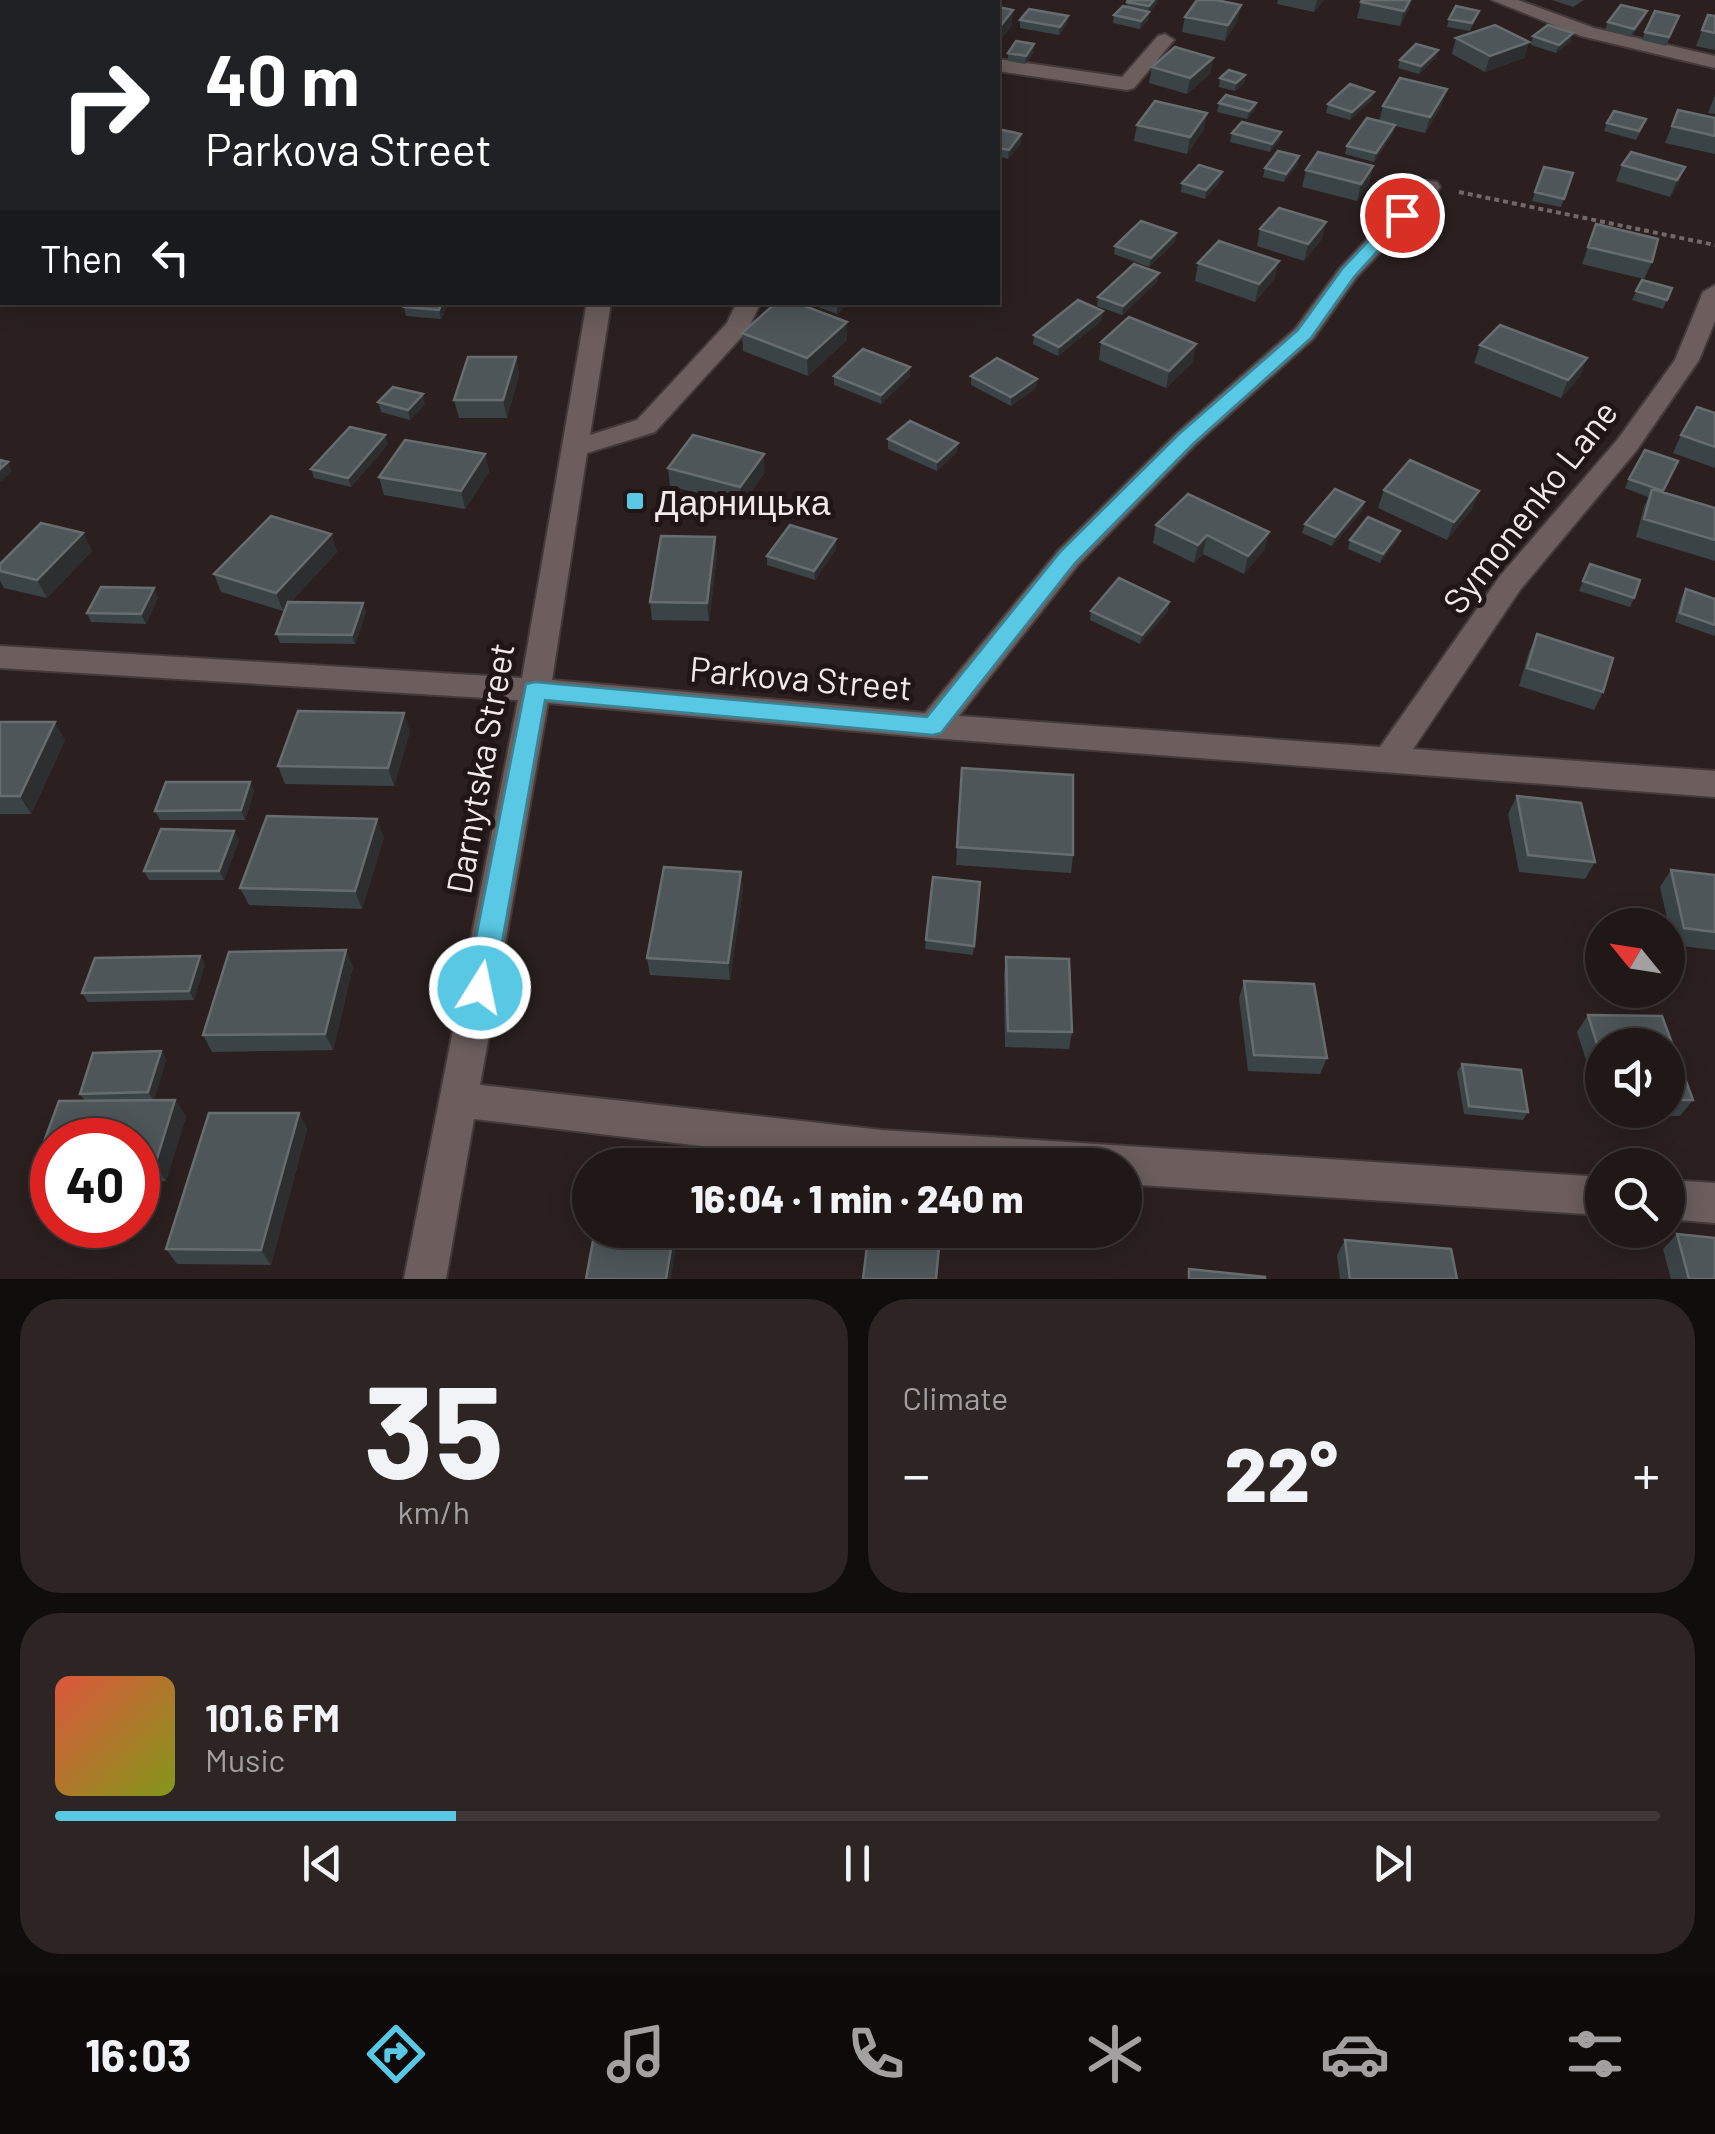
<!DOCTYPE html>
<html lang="en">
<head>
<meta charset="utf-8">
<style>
	:root { --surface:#201817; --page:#2d2524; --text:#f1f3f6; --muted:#a2a0a1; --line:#3d3736; --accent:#59c8e4 }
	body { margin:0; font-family:Barlow,sans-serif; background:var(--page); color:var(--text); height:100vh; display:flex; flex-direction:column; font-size:38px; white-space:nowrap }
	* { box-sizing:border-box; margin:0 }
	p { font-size:32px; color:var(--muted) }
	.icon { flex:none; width:55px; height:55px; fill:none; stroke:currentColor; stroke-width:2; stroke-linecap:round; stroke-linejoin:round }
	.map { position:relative; height:1279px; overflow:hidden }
	.panel { display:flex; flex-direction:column; gap:20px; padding:20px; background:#120d0d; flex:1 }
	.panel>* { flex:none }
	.guide { position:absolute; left:0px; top:0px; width:1000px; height:305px; box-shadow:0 5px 25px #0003,0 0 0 2px var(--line); background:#202124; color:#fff; overflow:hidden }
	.needle { width:65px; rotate:300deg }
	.buttons { position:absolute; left:1585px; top:908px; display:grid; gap:20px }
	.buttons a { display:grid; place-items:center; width:100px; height:100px; border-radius:50%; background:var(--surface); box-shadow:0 5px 25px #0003,0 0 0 2px var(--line); font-size:50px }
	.speed { position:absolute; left:30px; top:1118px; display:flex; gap:20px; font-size:50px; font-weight:700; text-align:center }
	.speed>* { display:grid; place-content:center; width:130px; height:130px; border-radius:50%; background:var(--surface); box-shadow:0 5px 25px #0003,0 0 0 2px var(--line); line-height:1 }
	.speed .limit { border:15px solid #d22; background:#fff; color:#111 }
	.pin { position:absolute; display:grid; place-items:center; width:85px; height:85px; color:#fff; margin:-42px; border:5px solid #fff; border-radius:50%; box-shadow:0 2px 10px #0007 }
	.me { position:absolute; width:110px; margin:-55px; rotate:10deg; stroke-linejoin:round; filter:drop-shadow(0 0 8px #0008) }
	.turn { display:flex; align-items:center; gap:35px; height:210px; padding:0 40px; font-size:45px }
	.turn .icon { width:130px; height:130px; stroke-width:2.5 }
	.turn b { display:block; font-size:70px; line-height:85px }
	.then { display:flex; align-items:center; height:95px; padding:0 40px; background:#0003; gap:20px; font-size:38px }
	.big { font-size:75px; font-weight:800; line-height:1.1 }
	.panel .widget { flex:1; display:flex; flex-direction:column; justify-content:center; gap:15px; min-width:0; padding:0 35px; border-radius:40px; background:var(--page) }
	.panel .dial { align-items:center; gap:0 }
	.dial b { font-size:130px; line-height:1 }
	.song { display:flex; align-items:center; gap:30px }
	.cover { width:120px; height:120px; border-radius:15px; background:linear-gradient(135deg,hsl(10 70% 55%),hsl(70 70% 35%)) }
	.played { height:10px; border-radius:5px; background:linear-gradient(90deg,var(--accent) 25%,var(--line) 25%) }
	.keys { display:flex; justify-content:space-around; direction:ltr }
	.heat { display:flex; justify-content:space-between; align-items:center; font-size:55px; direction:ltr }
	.panel .tiles { flex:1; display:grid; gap:20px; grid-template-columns:1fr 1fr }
	.widget:last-child { grid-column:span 2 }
	.trip { position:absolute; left:572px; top:1148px; width:570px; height:100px; border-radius:50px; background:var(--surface); box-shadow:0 5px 25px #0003,0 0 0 2px var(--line); font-weight:800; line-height:100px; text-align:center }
	.tab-bar { display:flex; height:160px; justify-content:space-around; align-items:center; background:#0d0a09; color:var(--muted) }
	.tab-bar .icon { width:70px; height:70px }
	.tab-bar .active { color:var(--accent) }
	.tab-bar b { font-size:45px; color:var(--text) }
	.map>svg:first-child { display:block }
</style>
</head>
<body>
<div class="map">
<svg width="1715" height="1279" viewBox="0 0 1715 1279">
	<rect width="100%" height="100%" fill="#2b201f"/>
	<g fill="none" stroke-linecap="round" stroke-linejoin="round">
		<defs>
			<path id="minor" d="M643 0H661V2H643Z
				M1492 0H1518L1594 28 1715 56V68L1581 36Z
				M1165 34 1174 40 1134 88 1127 90 998 71V59L1122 77 1158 36Z
				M1429 181 1437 182 1440 187 1437 192 1356 278 1313 339 1195 445 1078 565 959 716 1380 747 1500 576 1618 439 1675 360 1703 292 1715 285V321L1699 360 1636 451 1520 590 1413 749 1715 771V797L933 738 548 703 480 1085 882 1130 1602 1177V1215L1125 1184V1165H860L474 1119 446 1279H404L518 700 0 668V646L522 678 587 302H611L590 435 637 420 727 323 737 302H761L747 331 655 432 587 453 552 680 925 713 1058 551 1177 433 1295 329 1340 268 1421 182Z
				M2 260V275L0 276V261Z
				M1668 1180 1715 1183V1223L1668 1219Z"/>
		</defs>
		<use href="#minor" stroke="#443a3a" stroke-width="4"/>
		<path stroke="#726867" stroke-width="4" stroke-dasharray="5 4" stroke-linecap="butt" d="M1459 192 1715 245"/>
		<use href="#minor" fill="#6b5e5d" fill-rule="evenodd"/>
	</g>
	<path fill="#3a4447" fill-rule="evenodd" d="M526 0H586L583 2H526Z
		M772 0H814L813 2H772Z
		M1278 0H1324L1314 12 1277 4Z
		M1552 0H1584L1573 7Z
		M1127 2 1157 3 1149 13 1148 20 1140 29 1113 23 1114 15 1126 7Z
		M1361 2 1409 8 1400 26 1357 18Z
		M1479 11 1470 31 1447 27 1449 19Z
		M1708 15 1715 16V50L1696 46Z
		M1679 16 1666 46 1642 40 1645 32Z
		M1185 17 1238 20 1225 41 1182 32Z
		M1644 19 1631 37 1605 30 1608 22Z
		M1020 20 1067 24 1059 35 1020 28Z
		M1533 36 1571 41 1556 53 1531 45Z
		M1456 38 1529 42 1524 58 1485 72 1452 54Z
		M1438 50 1435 58 1419 74 1398 68 1400 60Z
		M1034 52 1025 64 1008 61V53Z
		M1213 58 1210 74 1187 94 1149 83 1152 67Z
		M1245 75 1244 83 1235 91 1219 87 1220 78Z
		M1715 95V114L1708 113Z
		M1372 100 1350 120 1326 113 1328 104Z
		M1219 103H1256L1254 111 1247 119 1217 112Z
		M1442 105 1425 133 1395 126 1393 133 1374 162 1345 154 1347 146 1379 121 1383 106Z
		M1678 110 1715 118V154L1665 143Z
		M1607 123 1643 127 1636 140 1604 131Z
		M1137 125 1204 129 1187 154 1134 141Z
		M998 129 1021 143 1008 159 998 156Z
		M1232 133 1280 140 1270 152 1230 142Z
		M1299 156 1297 165 1284 182 1263 177 1265 168Z
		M1622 165 1685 167 1678 184 1670 197 1616 181Z
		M1373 166 1369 183 1357 201 1302 187 1306 170Z
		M1544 167 1573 173 1561 207 1532 201Z
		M1221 180 1205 199 1181 192 1182 183Z
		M1596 224 1652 262 1644 279 1582 264Z
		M1260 229 1322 239 1304 261 1257 246Z
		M1176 233 1175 242 1149 267 1114 254 1115 246Z
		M1198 263 1275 278 1255 302 1195 281Z
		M1642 280 1672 288 1663 309 1632 300Z
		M1157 282 1122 315 1097 306 1098 297Z
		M449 302 441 319 406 316 404 307Z
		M805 302H849L837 314Z
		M1102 320 1058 356 1033 344 1034 335Z
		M742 333 847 340 808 376 743 351Z
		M1101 342 1193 362 1166 388 1099 360Z
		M1480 345 1587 358 1580 376 1561 398 1474 363Z
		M516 357 519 375 507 418H459L454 400Z
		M834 376H910L881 404 834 385Z
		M971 376 1037 379 1036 388 1011 406 971 385Z
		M378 402 425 404 410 420 381 412Z
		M1715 413V468L1673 453 1681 435Z
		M888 439 958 443 957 452 937 471 888 449Z
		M388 444 351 487 314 478 311 469Z
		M485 454 489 472 465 509 384 495 379 477Z
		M668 468 765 472 742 505 670 486Z
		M1629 479 1662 492 1715 508V561L1636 537 1644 507 1648 497 1625 488Z
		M1384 490 1479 491 1472 509 1447 540 1378 508Z
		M1364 502 1362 511 1332 546 1302 533 1305 524Z
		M1156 525 1269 532 1264 550 1244 574 1203 554 1194 563 1153 543Z
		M1400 531 1397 540 1380 563 1348 549 1350 540Z
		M83 533 92 551 47 598 4 588 0 581V564Z
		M331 534 337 552 291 602 363 603 366 612 355 644 280 643 276 634 287 607 283 611 221 592 214 574Z
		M715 537 717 555 709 621 652 620 650 602Z
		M836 539V549L815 580 767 565V556Z
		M1590 564 1634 598 1630 607 1579 591Z
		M1686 589 1715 599V636L1675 622 1681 599Z
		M158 597 146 624 91 622 87 613Z
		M1091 611H1168L1140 644 1090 620Z
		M1537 634 1603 692 1594 710 1519 686 1529 652Z
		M0 722 65 740 31 814H0Z
		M410 731 394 786 285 784 278 766Z
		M962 768 1073 855 1071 873 956 865Z
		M250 782 254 791 245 820H160L155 811Z
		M1517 796 1595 862 1585 879 1519 872 1508 814Z
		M234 831 239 840 224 880H149L144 871Z
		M384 837 362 909 249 905 240 888Z
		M1671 870 1715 875V950L1673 945 1660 887Z
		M741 872 743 889 730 980 650 975 647 958Z
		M980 882 973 955 925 949 926 940Z
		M200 956 205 964 194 1000 88 1002 82 993Z
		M1006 957 1072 1032 1069 1049 1005 1047 1004 974Z
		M353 967 333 1050 212 1052 203 1035Z
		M1244 981 1327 1058 1320 1074 1248 1071 1239 998Z
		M1588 1015 1662 1016 1693 1100 1680 1116 1604 1115 1577 1032ZM1602 1045H1668V1110H1602Z
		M161 1051 166 1060 154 1100H175L186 1116 166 1181H138V1140H52V1182H48L35 1166 59 1101H85L80 1094 93 1053Z
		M1462 1064 1528 1112 1523 1120 1464 1114 1457 1072Z
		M299 1113 307 1129 271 1265 177 1264 166 1249Z
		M1677 1234 1715 1279H1671L1663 1249Z
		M1345 1240 1457 1279H1340L1337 1255Z"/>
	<path fill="#2c2e30" d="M417 0H433V2H412Z
		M565 0H586L583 2H565Z
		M1154 0H1158L1157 3 1149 13 1148 20 1140 29 1141 21 1148 13 1149 6Z
		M1317 0H1324L1314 12Z
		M1410 0H1412L1409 8 1400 26 1404 11Z
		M1241 5 1238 20 1225 41 1228 25Z
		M1013 10 1012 26 998 43V29Z
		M1647 11 1644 19 1631 37 1634 29Z
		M1068 16 1067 24 1059 35 1060 27Z
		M1573 33 1571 41 1556 53 1559 45Z
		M1529 42 1524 58 1485 72 1490 56Z
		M1034 44V52L1025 64 1026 56Z
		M1438 50 1435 58 1419 74 1421 66Z
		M1213 58 1210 74 1187 94 1190 78Z
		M1245 75 1244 83 1235 91 1236 83Z
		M1447 89 1442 105 1425 133 1430 117Z
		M1374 92 1372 100 1350 120 1352 112Z
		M1256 103 1254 111 1247 119 1249 111Z
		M1207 113 1204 129 1187 154 1190 137Z
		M1395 125 1393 133 1374 162 1376 153Z
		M1281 132 1280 140 1270 152 1272 144Z
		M1021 134V143L1008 159 1009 150Z
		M1299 156 1297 165 1284 182 1286 174Z
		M1373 166 1369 183 1357 201 1361 184Z
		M1685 167 1678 184 1670 197 1677 180Z
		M1222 172 1221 180 1205 199 1206 190Z
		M1326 222 1322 239 1304 261 1308 244Z
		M2 224V245L0 247V225Z
		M1176 233 1175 242 1149 267 1151 258Z
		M1279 261 1275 278 1255 302 1259 284Z
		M1159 273 1157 282 1122 315 1123 306Z
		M442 302H449L441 319 439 310Z
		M840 302H849L837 314V305Z
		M1103 311 1102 320 1058 356 1059 347Z
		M847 322V340L808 376 807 358Z
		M1196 344 1193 362 1166 388 1169 371Z
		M516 357 519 375 507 418 503 400Z
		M1587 358 1580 376 1561 398 1568 380Z
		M910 367V376L881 404V395Z
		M1037 379 1036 388 1011 406V397Z
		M423 394 425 404 410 420 408 410Z
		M385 435 388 444 351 487 348 478Z
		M958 443 957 452 937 471V462Z
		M485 454 489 472 465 509 461 491Z
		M764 454 765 472 742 505 740 487Z
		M8 462 12 472 0 482V469Z
		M1479 491 1472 509 1447 540 1454 522Z
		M1364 502 1362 511 1332 546 1335 537Z
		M1400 531 1397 540 1380 563 1383 554Z
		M1269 532 1264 550 1244 574 1248 556Z
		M83 533 92 551 47 598 37 580Z
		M331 534 337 552 283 611 276 593Z
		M1207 535 1203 554 1194 563 1198 545Z
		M715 537 717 555 709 621 707 603Z
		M836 539V549L815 580 814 571Z
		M154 588 158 597 146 624 141 614Z
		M1169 602 1168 611 1140 644 1142 635Z
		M363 603 366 612 355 644 352 635Z
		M404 713 410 731 394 786 388 768Z
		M55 722 65 740 31 814 20 796Z
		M250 782 254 791 245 820 241 810Z
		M377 819 384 837 362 909 355 891Z
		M234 831 239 840 224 880 219 871Z
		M741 872 743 889 730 980 728 963Z
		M346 950 353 967 333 1050 325 1034Z
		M200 956 205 964 194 1000 189 991Z
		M161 1051 166 1060 154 1101 148 1092Z
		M175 1100 186 1116 166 1181 155 1165Z
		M299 1113 307 1129 271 1265 261 1250Z
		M674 1230H679L671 1279H666Z"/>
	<path fill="#4e5659" stroke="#676d6f" stroke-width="2.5" d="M331 0H364L359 2 329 1Z
		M376 0H417L412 2H383Z
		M1128 0H1154L1149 6 1127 2Z
		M1197 0H1216L1241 5 1228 25 1185 17Z
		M1362 0H1410L1404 11 1361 2Z
		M1621 5 1647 11 1634 29 1608 22Z
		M1123 6 1149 12 1141 21 1114 15Z
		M1456 6 1479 11 1472 23 1449 19Z
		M998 7 1013 10 998 29Z
		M1029 9 1068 16 1060 27 1020 20Z
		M1655 11 1679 16 1669 37 1645 32Z
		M1708 15 1715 16V33L1702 30Z
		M1495 25 1529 42 1490 56 1456 38Z
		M1548 25 1573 33 1559 45 1533 36Z
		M1016 41 1034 44 1026 56 1008 53Z
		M1416 44 1438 50 1421 66 1400 60Z
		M1175 47 1213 58 1190 78 1152 67Z
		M1229 70 1245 75 1236 83 1220 78Z
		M1400 78 1447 89 1430 117 1383 106Z
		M1350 84 1374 92 1352 112 1328 104Z
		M1226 95 1256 103 1249 111 1219 103Z
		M1155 101 1207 113 1190 137 1137 125Z
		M1678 110 1715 118V136L1672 126Z
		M1614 111 1646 119 1639 131 1607 123Z
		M1367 118 1395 125 1376 153 1347 146Z
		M1242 122 1281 132 1272 144 1232 133Z
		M998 129 1021 134 1009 150 998 148Z
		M1278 151 1299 156 1286 174 1265 168Z
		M1318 152 1373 166 1361 184 1306 170Z
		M1631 152 1685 167 1677 180 1622 165Z
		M1199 165 1222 172 1206 190 1182 183Z
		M1544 167 1573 173 1564 199 1535 192Z
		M0 201 2 202V224L0 225Z
		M1279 208 1326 222 1308 244 1260 229Z
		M1141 221 1176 233 1151 258 1115 246Z
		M1596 224 1658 239 1652 262 1588 247Z
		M1219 241 1279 261 1259 284 1198 263Z
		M1134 264 1159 273 1123 306 1098 297Z
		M1642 280 1672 288 1667 300 1636 291Z
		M1078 300 1103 311 1059 347 1034 335Z
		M407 302H442L439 310 404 307Z
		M777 302H794L847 322 807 358 742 333Z
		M1129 317 1196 344 1169 371 1101 342Z
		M1500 325 1587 358 1568 380 1480 345Z
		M863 349 910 367 881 395 834 376Z
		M468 357H516L503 400H454Z
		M997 358 1037 379 1011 397 971 376Z
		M393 387 423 394 408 410 378 402Z
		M1697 407 1715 413V447L1681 435Z
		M910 421 958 443 937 462 888 439Z
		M350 427 385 435 348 478 311 469Z
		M693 435 764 454 740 487 668 468Z
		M405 440 485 454 461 491 379 477Z
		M1645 450 1678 461 1663 491 1629 479Z
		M0 460 8 462 0 469Z
		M1410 460 1479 491 1454 522 1384 490Z
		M1335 489 1364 502 1335 537 1305 524Z
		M1652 489 1715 508V540L1644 519Z
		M1188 494 1269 532 1248 556 1207 535 1198 545 1156 525Z
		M271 516 331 534 276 593 214 574Z
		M1368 517 1400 531 1383 554 1350 540Z
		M41 523 83 533 37 580 0 571V564Z
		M790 525 836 539 814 571 767 556Z
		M661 536 715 537 707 603 650 602Z
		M1590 564 1640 580 1634 598 1583 581Z
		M1119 578 1169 602 1142 635 1091 611Z
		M101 587 154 588 141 614 87 613Z
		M1686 589 1715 599V625L1680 613Z
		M288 602 363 603 352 635 276 634Z
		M1537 634 1613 658 1603 692 1527 668Z
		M298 711 404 713 388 768 278 766Z
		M0 722H55L20 796H0Z
		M962 768 1073 775V855L957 847Z
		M166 782H250L241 810 155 811Z
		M1517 796 1581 803 1595 862 1528 855Z
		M267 816 377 819 355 891 240 888Z
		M161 829 234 831 219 871H144Z
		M664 867 741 872 728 963 647 958Z
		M1671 870 1715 875V932L1684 928Z
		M933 877 980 882 974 946 926 940Z
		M346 950 325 1034 203 1035 229 952Z
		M200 956 189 991 82 993 95 958Z
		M1006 957 1069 959 1072 1032 1008 1031Z
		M1244 981 1314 984 1327 1058 1254 1055Z
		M1588 1015 1662 1016 1693 1100H1668V1045H1602V1060Z
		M161 1051 148 1092 80 1094 93 1053Z
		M1462 1064 1521 1070 1528 1112 1469 1106Z
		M175 1100 155 1165H138V1140H52V1166H35L59 1101Z
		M209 1113H299L261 1250 166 1249Z
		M595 1230H674L666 1279H586Z
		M869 1230H890L940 1236 936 1279H863Z
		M1677 1234 1715 1238V1279H1689Z
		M1345 1240 1451 1249 1457 1279H1350Z
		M1189 1269 1265 1277V1279H1189Z"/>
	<path fill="#59c8e4" stroke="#3a8294" stroke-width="2.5" d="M1396 212 1410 215 1354 277 1311 338 1194 443 1075 563 941 733 933 735 545 700 494 988 490 997 480 1001 470 997 466 988 526 684 535 682 927 717 1060 552 1179 434 1298 330 1342 269Z"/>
	<rect fill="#59c8e4" stroke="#211615" stroke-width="4" x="625" y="491" width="20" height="20" rx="5"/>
	<g text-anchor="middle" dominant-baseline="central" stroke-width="10" stroke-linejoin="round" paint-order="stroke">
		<g font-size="35" fill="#f2eae9" stroke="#211615" text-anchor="start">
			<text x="655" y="501">Дарницька</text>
		</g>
		<g font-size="35" fill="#f2eae9" stroke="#211615">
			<text transform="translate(1529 506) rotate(-52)">Symonenko Lane</text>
			<text transform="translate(801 677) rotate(5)">Parkova Street</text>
			<text transform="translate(479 768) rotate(-80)">Darnytska Street</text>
		</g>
	</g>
</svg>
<div class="buttons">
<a><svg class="needle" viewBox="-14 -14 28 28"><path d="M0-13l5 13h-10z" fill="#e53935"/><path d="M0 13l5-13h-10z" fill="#a2a0a1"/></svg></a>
<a><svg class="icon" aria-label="sound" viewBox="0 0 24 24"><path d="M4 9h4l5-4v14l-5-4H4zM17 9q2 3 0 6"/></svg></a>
<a><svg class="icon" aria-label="search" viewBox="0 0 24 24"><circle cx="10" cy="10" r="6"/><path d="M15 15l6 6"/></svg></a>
</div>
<div class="speed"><div class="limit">40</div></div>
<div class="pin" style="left:1402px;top:215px;background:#d93025"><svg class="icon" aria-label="arrive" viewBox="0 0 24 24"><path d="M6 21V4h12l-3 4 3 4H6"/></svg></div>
<svg class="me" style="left:480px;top:988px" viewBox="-20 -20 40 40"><circle r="17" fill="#59c8e4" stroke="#fff" stroke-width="3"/><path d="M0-11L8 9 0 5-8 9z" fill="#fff"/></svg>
<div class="trip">16:04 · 1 min · 240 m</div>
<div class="guide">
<div class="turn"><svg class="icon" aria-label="right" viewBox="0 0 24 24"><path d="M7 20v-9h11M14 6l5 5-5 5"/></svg><div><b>40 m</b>Parkova Street</div></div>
<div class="then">Then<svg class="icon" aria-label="left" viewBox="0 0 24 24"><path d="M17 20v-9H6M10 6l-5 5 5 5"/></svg></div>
</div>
</div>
<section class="panel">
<div class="tiles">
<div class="widget dial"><b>35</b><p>km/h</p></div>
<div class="widget"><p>Climate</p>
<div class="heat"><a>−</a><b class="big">22°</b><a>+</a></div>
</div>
<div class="widget">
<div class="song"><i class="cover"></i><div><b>101.6 FM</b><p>Music</p></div></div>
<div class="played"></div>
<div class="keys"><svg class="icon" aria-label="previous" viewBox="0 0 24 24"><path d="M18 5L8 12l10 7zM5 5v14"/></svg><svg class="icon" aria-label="pause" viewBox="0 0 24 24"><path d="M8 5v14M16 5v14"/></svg><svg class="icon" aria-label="next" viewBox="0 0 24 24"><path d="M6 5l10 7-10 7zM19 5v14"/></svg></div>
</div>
</div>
</section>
<nav class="tab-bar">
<b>16:03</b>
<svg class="icon active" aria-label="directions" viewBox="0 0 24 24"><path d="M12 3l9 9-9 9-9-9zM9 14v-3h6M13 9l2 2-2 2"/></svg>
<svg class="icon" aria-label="music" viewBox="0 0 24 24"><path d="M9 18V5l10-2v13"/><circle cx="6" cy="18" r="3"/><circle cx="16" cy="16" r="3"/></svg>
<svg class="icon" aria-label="phone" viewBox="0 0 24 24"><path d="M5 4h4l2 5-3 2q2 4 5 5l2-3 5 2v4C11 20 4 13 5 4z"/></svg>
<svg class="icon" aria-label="climate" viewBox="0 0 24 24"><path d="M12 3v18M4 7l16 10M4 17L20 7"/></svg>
<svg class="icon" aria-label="car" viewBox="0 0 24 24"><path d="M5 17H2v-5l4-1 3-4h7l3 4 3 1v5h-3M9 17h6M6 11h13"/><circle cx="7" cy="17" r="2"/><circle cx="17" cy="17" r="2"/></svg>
<svg class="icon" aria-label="filters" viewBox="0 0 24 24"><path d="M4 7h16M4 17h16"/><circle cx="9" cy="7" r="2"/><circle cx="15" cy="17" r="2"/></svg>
</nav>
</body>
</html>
